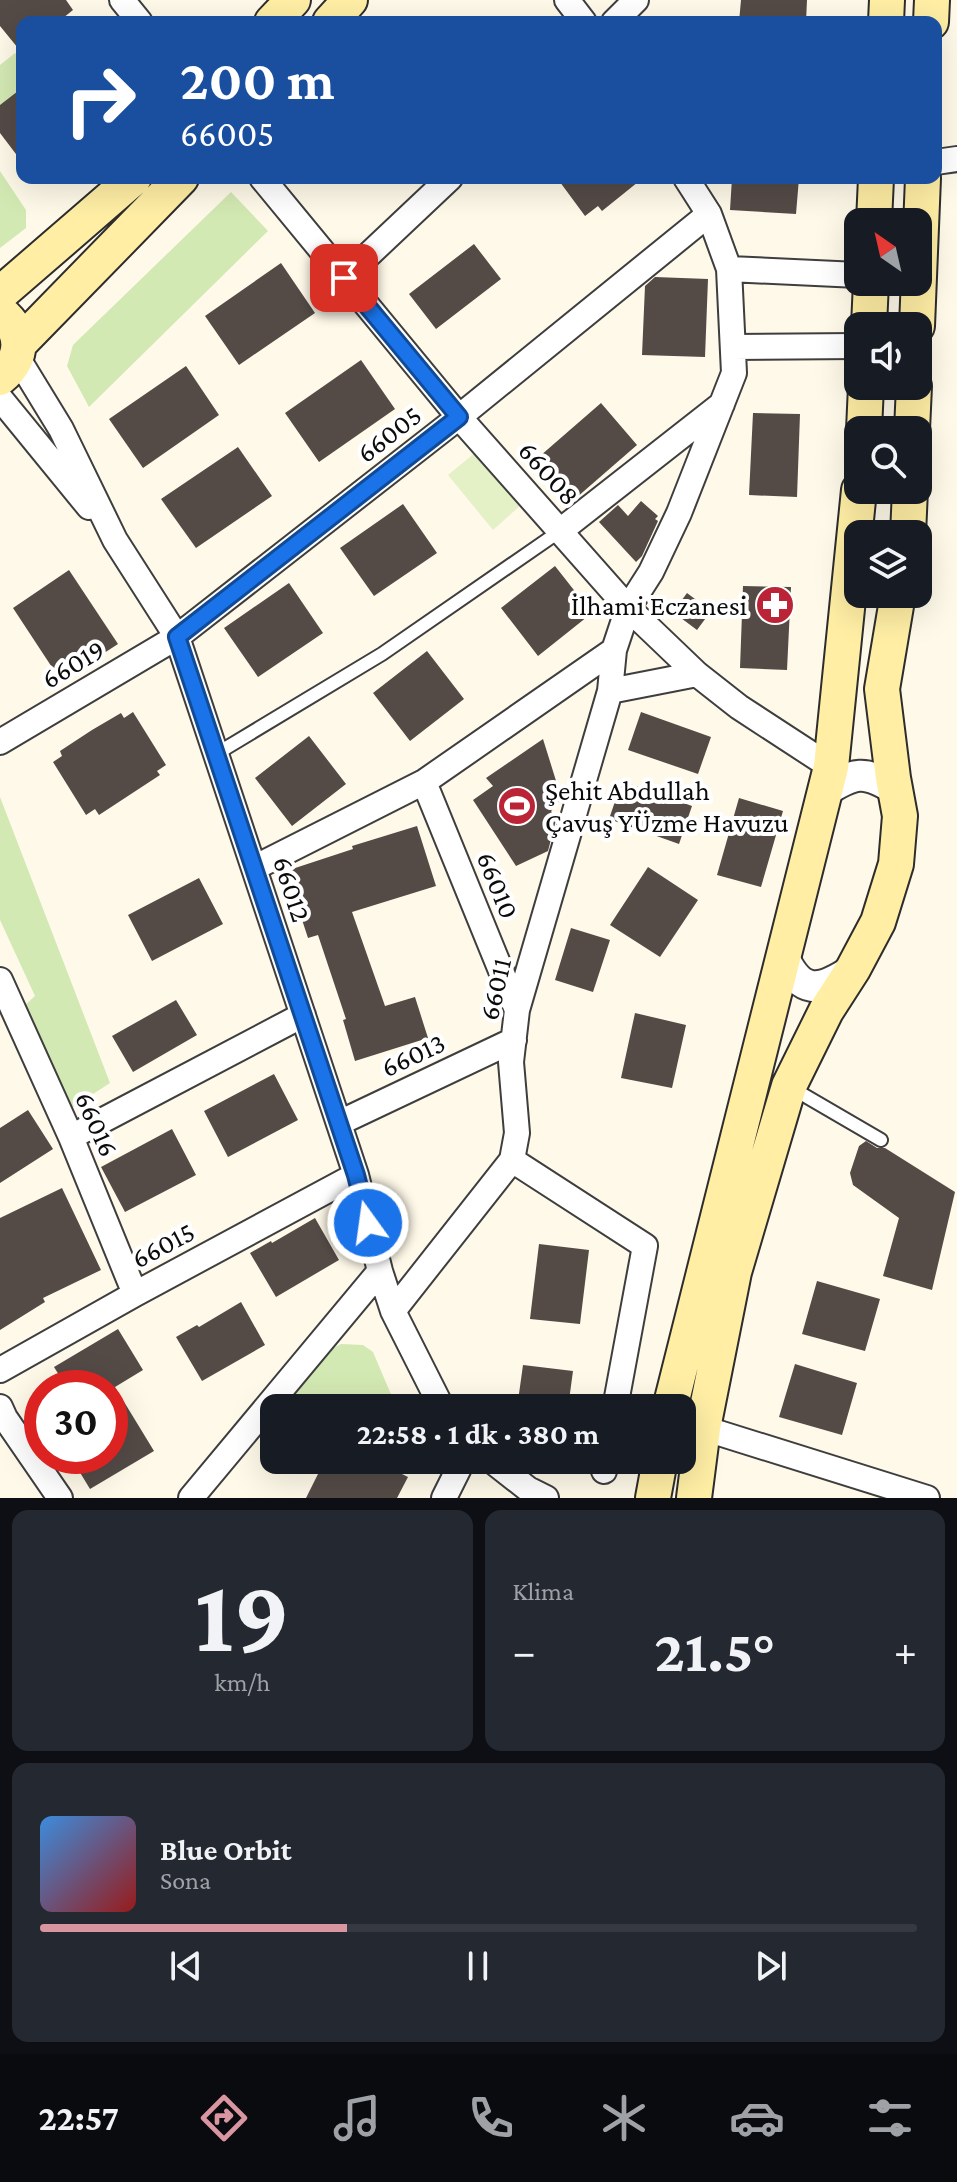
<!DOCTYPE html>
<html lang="tr">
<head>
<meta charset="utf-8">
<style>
	:root { --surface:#171b24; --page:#242831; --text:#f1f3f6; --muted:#9ea1a6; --line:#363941; --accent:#d995a0 }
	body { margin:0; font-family:"Crimson Pro",serif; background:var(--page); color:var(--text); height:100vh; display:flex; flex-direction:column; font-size:30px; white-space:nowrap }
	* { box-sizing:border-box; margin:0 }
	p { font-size:26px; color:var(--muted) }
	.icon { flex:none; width:44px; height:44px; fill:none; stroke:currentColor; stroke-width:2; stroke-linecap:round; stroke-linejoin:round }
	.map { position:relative; height:1498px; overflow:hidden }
	.details { display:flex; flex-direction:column; gap:12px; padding:12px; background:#0d0f14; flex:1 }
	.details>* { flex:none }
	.hud { position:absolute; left:16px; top:16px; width:926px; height:168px; border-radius:16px; box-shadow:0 8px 32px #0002; background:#1a4fa0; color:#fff; overflow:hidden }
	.needle { width:52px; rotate:326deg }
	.tools { position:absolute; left:844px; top:208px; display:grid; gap:16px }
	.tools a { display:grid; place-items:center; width:88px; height:88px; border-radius:16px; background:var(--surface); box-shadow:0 8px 32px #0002; font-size:40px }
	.speed { position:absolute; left:24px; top:1370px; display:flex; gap:16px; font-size:40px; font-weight:700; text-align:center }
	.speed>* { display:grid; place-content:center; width:104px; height:104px; border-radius:50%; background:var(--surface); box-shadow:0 8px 32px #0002; line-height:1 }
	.speed .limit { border:12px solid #d22; background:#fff; color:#111 }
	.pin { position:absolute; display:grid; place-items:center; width:68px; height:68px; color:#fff; margin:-34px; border-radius:16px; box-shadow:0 4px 12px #0006 }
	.me { position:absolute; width:88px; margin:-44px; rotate:346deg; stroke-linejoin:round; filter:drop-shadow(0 0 6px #0008) }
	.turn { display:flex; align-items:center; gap:28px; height:168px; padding:0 32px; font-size:36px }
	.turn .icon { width:104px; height:104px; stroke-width:2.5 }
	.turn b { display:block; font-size:56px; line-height:68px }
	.big { font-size:60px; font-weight:700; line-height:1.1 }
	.details .tile { flex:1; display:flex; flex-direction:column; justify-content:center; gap:12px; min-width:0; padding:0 28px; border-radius:16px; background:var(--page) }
	.details .dial { align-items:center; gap:0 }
	.dial b { font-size:104px; line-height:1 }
	.song { display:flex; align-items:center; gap:24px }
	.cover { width:96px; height:96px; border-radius:12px; background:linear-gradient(135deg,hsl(210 70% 55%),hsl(0 70% 35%)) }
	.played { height:8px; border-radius:4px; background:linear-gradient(90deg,var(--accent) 35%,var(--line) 35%) }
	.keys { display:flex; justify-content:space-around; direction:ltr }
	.heat { display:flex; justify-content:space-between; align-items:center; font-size:44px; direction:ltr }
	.details .tiles { flex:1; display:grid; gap:12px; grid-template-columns:1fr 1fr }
	.tile:last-child { grid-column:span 2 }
	.trip { position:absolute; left:260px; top:1394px; width:436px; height:80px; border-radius:16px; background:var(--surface); box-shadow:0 8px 32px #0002; font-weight:700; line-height:80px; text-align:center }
	.menu { display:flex; height:128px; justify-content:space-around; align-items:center; background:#090b0e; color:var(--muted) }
	.menu .icon { width:56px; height:56px }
	.menu .active { color:var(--accent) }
	.menu b { font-size:36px; color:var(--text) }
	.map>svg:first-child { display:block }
</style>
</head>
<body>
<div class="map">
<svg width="957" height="1498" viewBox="0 0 957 1498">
	<rect width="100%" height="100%" fill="#fff9e9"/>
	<path fill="#d3e9b3" d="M15 53 22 61V96L0 115V65Z
		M0 171 26 210V228L0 248Z
		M231 192 268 231 89 407 67 366 73 345Z
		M0 797 110 1083 70 1109 25 1005 35 996 0 920Z
		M341 1344 363 1345 373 1352 390 1392 400 1408H314L293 1395 326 1352Z"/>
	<path fill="#e4f0c5" d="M476 452 522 504 493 530 448 475Z"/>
	<path fill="#544b47" d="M0 0H66L73 10 58 22H22V53L0 26Z
		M741 0H807L806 22H739Z
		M22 88V162L0 133V105Z
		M557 178H643L602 211 598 206 585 216Z
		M732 178H799L796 214 730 210Z
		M474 244 501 279 436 329 409 294Z
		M281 263 315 313 239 365 205 316Z
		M655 277 708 279 705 357 642 355 645 286Z
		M361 360 395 409 319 462 285 413Z
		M186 366 219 415 143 468 109 419Z
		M601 403 637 445 576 498 540 456Z
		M753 413 800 414 797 497 749 495Z
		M238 447 272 496 196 548 161 499Z
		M641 501 658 516 655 519 658 521 642 556 636 562 599 522 618 505 628 516Z
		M403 504 437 553 374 596 340 548Z
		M555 566 592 613 538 656 501 608Z
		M69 570 118 644 61 681 13 608Z
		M289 583 323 633 258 677 224 628Z
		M743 586 791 587 787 670 740 668Z
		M687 593 711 611 697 630 673 612Z
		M427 651 464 699 410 741 373 693Z
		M133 712 166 765 157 771 160 775 99 815 95 809 86 815 53 762 62 756 60 751 92 730 121 713 124 718Z
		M641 712 711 737 698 774 628 750Z
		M309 736 346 784 292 826 255 778Z
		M543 739 562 800V803L554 800 552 804 557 806 551 811 556 820 548 851 516 866 473 800 493 786 486 778Z
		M622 781 692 806 679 844 609 819Z
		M739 798 783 811 761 887 717 875Z
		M417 826 436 886 352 912 385 1006 415 997 428 1038 355 1061 343 1020 346 1019 318 935 308 938 286 871 353 849 352 846Z
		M648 867 698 900 660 957 610 925Z
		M199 878 223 924 152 961 128 915Z
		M571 928 610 940 593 992 555 980Z
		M176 1000 197 1035 133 1072 112 1036Z
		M635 1013 686 1025 672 1088 621 1078Z
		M274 1074 298 1120 228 1157 204 1111Z
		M28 1110 53 1149 0 1183V1128Z
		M172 1129 196 1175 125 1212 101 1167Z
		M866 1141 877 1148H885L955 1192 932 1290 883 1276 899 1218 853 1185 850 1173 859 1146Z
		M62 1188 101 1270 43 1298 45 1302 0 1330V1218Z
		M315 1218 339 1260 276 1297 250 1253 271 1241 272 1243Z
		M539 1244 589 1250 580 1324 530 1319Z
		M817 1281 880 1299 865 1351 802 1334Z
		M241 1302 265 1345 202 1381 176 1337 197 1325 199 1327Z
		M118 1329 143 1370 115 1387 154 1451 90 1489 70 1456H110V1388H67L54 1367Z
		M795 1364 857 1383 842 1435 779 1417Z
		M523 1365 573 1371 568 1408H517Z
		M325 1460H374L408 1477 397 1498H306Z"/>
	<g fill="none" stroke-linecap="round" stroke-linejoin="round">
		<defs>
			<path id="service" d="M216 754 382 654 560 531
				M790 1087 881 1140"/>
			<path id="minor" d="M122 0 140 22
				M567 0 584 22
				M614 22 636 0
				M936 162 957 159
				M262 178 459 417 628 608 697 674 739 707 831 767
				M729 269 858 275
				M344 278 450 178
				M733 347 858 346
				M17 357 61 429 115 540 177 637 356 1175 380 1271 393 1311 442 1408
				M0 398 89 507
				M560 531 722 404
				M610 691 697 674
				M0 742 177 637 459 417 709 214
				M424 782 517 1010
				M254 868 424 782 614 650 628 608 651 572 679 513 734 373 729 269 709 214 686 178
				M0 980 71 1137 135 1294
				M339 1123 514 1040
				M71 1137 303 1015
				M512 1160 645 1246 615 1408
				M393 1311 512 1160 517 1133 511 1062 517 1010 610 691 614 650
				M0 1370 135 1294 356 1175
				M0 1407 5 1418 60 1498
				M703 1428 927 1498
				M491 1460 528 1489 546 1498
				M604 1471 606 1460
				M191 1498 380 1271
				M444 1498 463 1460"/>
			<path id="tertiary" d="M825 791C855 772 864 770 895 789
				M783 956C801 995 819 992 851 971"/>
			<path id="secondary" d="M272 22 293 0
				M330 22 350 0
				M886 22 887 0
				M931 22 932 0
				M874 222 876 178
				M0 294 134 178
				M0 312C25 332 24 358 0 378
				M869 326 871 282
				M917 326 923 178
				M19 344 181 178
				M864 430 866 386
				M912 430 914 386
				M908 534 910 490
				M670 1408 831 767 859 490
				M653 1498 660 1460
				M694 1498 703 1428 734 1272 789 1086 826 1011 853 969 878 922 896 864 900 816 893 778 882 689 898 594"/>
		</defs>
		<use href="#service" stroke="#3e3e3e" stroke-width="16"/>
		<use href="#minor" stroke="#3e3e3e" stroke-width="28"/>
		<use href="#tertiary" stroke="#3e3e3e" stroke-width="34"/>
		<use href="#secondary" stroke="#2d2d2d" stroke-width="38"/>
		<use href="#service" stroke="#fff" stroke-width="12"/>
		<use href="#minor" stroke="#fff" stroke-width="24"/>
		<use href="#tertiary" stroke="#fff" stroke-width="30"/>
		<use href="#secondary" stroke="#ffeea4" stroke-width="34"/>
	</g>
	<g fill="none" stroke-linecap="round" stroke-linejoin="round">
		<defs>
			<path id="route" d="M344 278 459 417 177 637 356 1175 368 1223"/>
		</defs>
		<use href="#route" stroke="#114b97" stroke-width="20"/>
		<use href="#route" stroke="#1a73e8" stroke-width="14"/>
	</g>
	<defs>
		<symbol id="pharmacy-disc" viewBox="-11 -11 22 22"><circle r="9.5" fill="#bb2336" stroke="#fff"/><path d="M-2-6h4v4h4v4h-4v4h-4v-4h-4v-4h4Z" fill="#fff"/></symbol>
		<symbol id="stadium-disc" viewBox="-11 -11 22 22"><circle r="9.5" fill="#bb2336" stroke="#fff"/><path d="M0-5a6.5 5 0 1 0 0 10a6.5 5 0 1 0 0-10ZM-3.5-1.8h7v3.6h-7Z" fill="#fff"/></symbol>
	</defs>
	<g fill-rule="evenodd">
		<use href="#pharmacy-disc" x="753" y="583" width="44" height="44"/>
		<use href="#stadium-disc" x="495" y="784" width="44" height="44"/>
	</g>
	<g text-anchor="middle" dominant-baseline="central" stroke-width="8" stroke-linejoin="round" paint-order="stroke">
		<g font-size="28" fill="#0b0b0b" stroke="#fff">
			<text transform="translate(389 434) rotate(-38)">66005</text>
			<text transform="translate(549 473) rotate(48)">66008</text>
			<text transform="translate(73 664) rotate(-31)">66019</text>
			<text transform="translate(498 885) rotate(68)">66010</text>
			<text transform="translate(292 889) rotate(72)">66012</text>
			<text transform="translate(495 989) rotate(-77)">66011</text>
			<text transform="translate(413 1055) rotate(-25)">66013</text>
			<text transform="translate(97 1124) rotate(66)">66016</text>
			<text transform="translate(163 1245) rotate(-28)">66015</text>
		</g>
		<g font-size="28" fill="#0b0b0b" stroke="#fff" text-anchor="end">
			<text x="747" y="605">İlhami Eczanesi</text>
			<text x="545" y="790" text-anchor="start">Şehit Abdullah<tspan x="545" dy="32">Çavuş YÜzme Havuzu</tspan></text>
		</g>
	</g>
</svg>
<div class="tools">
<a><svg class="needle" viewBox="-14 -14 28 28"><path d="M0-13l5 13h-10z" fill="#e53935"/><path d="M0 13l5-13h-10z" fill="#9ea1a6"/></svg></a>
<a><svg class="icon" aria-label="sound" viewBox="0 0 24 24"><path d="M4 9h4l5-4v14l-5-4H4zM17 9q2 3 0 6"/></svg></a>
<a><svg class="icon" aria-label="search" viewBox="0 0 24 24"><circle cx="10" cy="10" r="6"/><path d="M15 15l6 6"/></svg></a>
<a><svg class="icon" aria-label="layers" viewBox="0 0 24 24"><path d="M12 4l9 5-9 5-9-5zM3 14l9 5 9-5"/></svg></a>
</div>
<div class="speed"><div class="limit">30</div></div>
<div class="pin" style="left:344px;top:278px;background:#d93025"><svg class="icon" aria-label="arrive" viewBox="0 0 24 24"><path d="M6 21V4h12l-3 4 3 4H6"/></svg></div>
<svg class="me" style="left:368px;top:1223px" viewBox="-20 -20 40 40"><circle r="17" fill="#1a73e8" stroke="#fff" stroke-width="3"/><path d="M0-11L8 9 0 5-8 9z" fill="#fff"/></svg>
<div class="trip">22:58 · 1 dk · 380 m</div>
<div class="hud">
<div class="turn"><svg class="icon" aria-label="right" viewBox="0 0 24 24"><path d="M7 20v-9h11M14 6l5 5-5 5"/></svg><div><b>200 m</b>66005</div></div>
</div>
</div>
<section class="details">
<div class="tiles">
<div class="tile dial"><b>19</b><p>km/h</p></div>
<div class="tile"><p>Klima</p>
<div class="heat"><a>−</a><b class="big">21.5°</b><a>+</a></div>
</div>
<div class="tile">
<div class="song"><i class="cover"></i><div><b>Blue Orbit</b><p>Sona</p></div></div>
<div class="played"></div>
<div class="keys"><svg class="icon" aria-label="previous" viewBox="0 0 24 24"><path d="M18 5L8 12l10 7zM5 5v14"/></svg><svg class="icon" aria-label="pause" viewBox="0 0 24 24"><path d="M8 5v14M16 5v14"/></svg><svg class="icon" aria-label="next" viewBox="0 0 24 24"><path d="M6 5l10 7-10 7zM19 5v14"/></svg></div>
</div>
</div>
</section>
<nav class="menu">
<b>22:57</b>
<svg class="icon active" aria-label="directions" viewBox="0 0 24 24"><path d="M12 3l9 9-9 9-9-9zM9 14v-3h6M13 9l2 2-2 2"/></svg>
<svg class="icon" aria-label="music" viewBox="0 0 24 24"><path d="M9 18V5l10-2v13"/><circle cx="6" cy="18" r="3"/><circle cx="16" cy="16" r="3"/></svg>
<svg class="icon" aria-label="phone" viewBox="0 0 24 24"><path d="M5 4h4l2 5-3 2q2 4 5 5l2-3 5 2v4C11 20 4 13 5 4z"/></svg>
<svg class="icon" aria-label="climate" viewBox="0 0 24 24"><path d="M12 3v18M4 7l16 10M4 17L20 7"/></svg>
<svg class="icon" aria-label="car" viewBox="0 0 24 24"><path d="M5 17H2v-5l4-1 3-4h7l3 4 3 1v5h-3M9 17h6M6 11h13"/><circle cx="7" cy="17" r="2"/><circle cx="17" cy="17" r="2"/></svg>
<svg class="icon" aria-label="filters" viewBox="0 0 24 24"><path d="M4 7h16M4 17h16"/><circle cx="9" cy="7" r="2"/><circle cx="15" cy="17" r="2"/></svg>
</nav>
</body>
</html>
